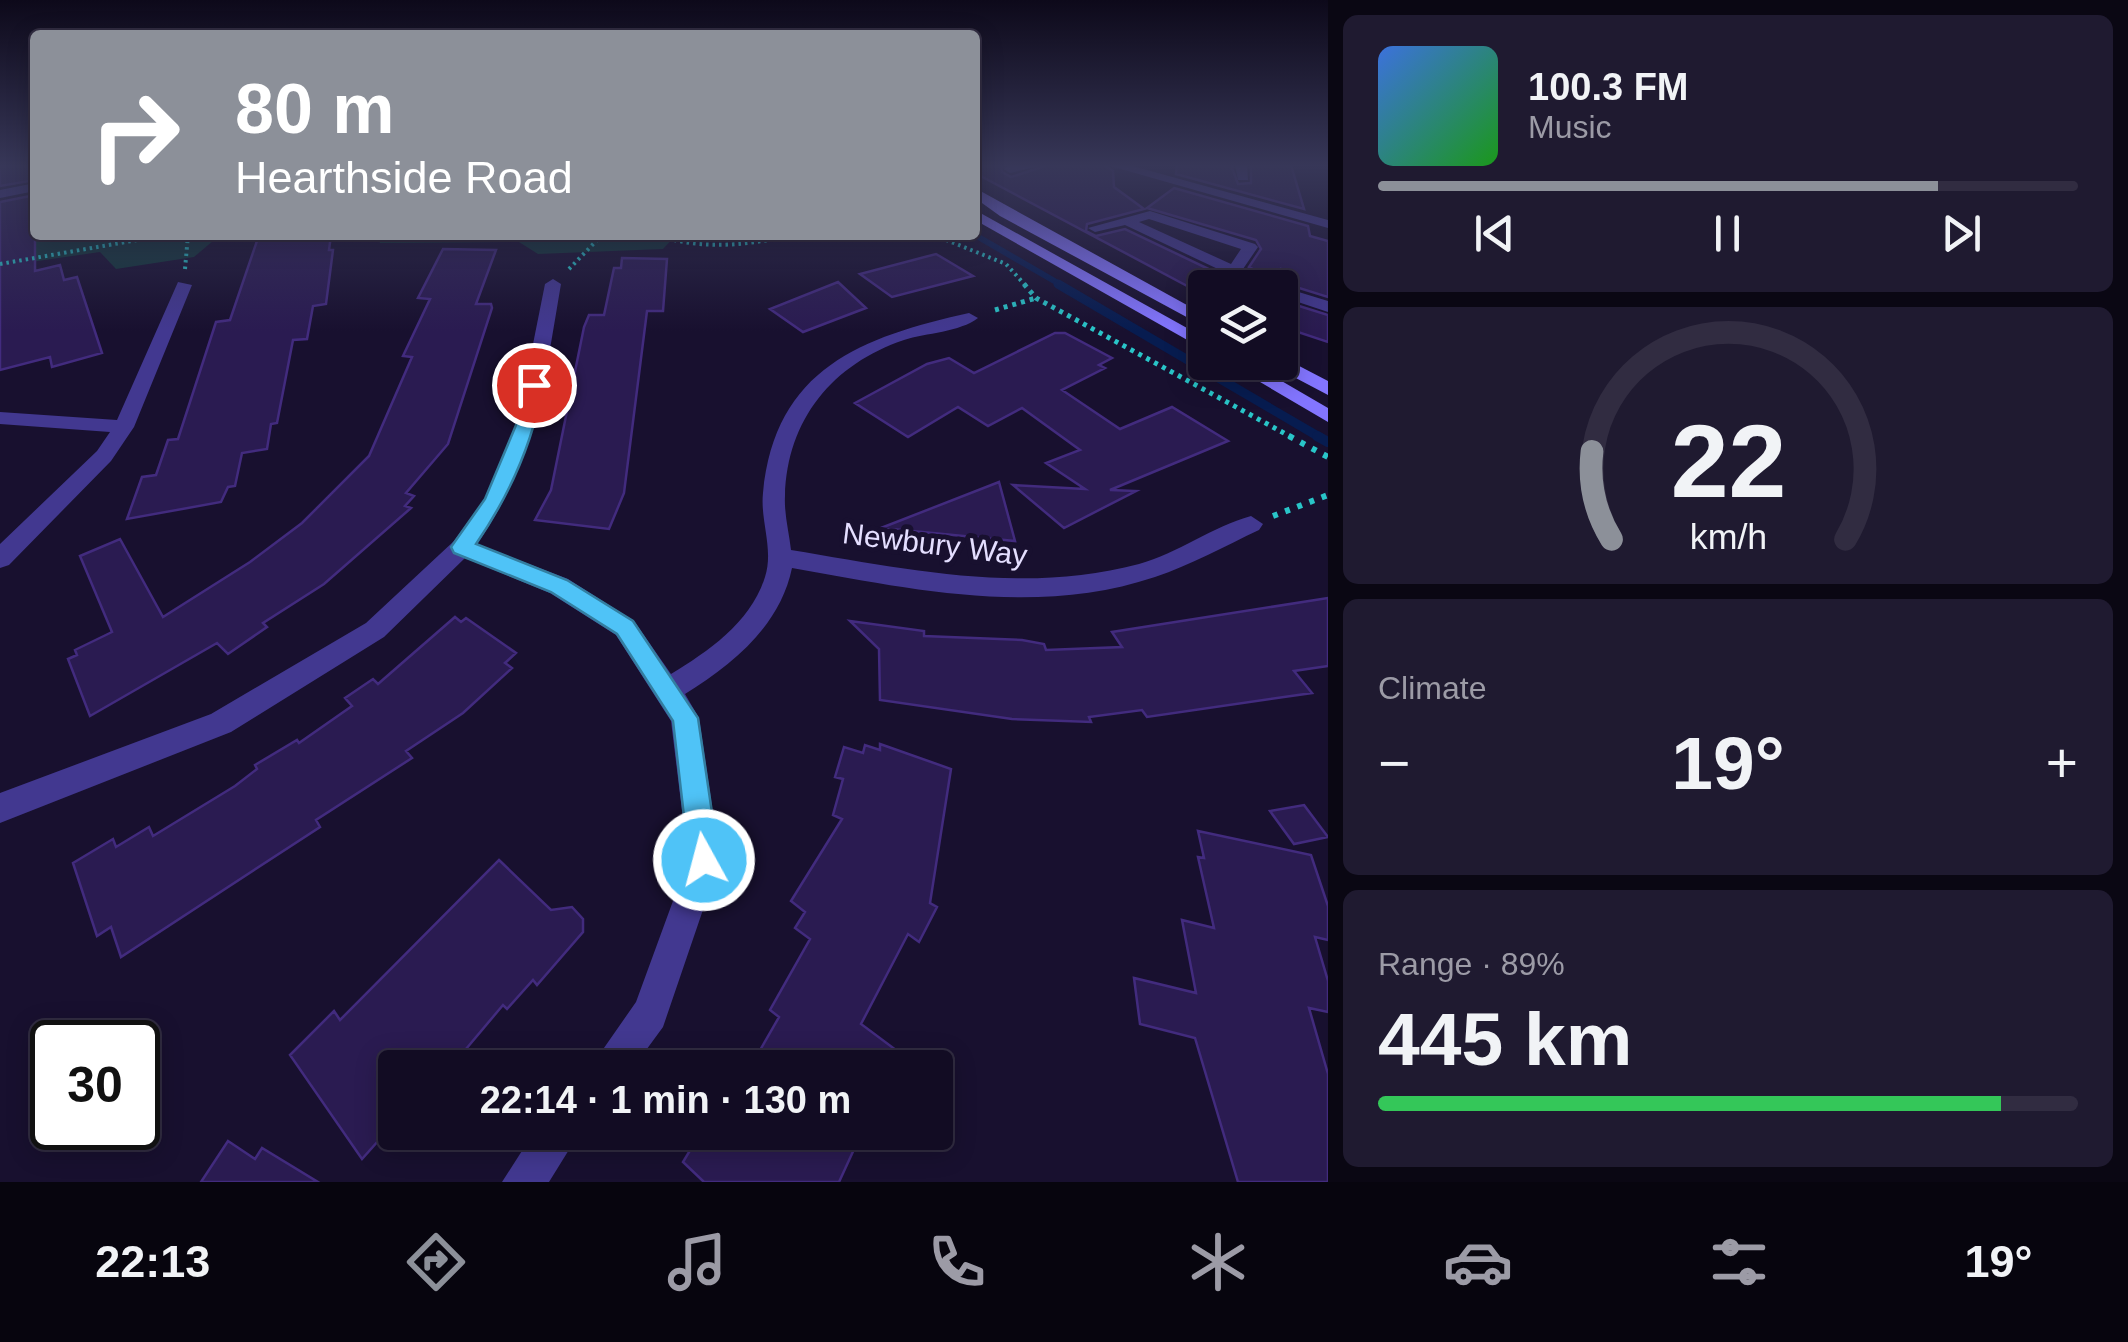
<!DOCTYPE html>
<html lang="en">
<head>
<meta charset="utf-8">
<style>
	:root { --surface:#120c23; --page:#1f1a30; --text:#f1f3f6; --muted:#9c9ba6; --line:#312c41; --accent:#8c9099 }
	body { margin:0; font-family:Arial,sans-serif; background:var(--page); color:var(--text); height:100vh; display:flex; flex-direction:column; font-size:38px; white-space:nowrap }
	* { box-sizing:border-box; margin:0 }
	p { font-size:32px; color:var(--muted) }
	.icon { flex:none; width:55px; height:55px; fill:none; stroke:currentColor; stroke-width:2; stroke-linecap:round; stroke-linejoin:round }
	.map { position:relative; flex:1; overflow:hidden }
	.panel { display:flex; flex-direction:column; gap:15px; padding:15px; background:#0a0713; width:800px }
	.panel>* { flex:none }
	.hud { position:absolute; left:30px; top:30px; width:950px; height:210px; border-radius:10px; box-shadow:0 5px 25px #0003,0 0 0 2px var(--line); background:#8c9099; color:#fff; overflow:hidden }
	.fabs { position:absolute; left:1188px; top:270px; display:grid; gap:20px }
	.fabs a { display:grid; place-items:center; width:110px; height:110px; border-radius:10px; background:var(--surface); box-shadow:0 5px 25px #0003,0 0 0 2px var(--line); font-size:50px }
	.speed { position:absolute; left:30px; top:1020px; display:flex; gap:20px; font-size:50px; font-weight:700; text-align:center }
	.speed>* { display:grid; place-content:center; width:130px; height:130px; border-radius:50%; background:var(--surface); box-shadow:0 5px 25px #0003,0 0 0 2px var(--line); line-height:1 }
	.speed .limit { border:5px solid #111; border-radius:15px; background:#fff; color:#111 }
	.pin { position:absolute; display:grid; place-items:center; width:85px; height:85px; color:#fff; margin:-42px; border:5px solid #fff; border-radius:50%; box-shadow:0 2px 10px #0007 }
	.me { position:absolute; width:110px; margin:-55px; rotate:353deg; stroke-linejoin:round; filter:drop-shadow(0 0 8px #0008) }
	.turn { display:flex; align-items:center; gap:35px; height:210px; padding:0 40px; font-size:45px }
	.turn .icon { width:130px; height:130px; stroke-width:2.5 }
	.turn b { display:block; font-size:70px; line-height:85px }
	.big { font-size:75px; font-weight:800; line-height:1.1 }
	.panel .widget { flex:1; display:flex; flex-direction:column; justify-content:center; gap:15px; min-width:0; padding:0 35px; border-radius:15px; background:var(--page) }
	.panel .dial { align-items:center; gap:0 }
	.dial svg { height:260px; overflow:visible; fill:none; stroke:var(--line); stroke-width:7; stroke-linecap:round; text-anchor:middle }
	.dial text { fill:var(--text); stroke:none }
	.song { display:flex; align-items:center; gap:30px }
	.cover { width:120px; height:120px; border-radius:15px; background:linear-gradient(135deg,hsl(220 70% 55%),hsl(120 70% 35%)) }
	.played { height:10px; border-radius:5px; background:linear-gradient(90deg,var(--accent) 80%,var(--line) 80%) }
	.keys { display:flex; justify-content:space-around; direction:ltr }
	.heat { display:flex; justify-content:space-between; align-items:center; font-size:55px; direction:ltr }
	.charge { height:15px; border-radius:8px; background:linear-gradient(90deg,#34c759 89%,var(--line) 0) }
	.trip { position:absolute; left:378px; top:1050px; width:575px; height:100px; border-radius:10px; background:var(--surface); box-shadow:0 5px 25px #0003,0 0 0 2px var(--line); font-weight:800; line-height:100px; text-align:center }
	.menu { display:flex; height:160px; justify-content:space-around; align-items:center; background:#07050e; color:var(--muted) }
	.menu .icon { width:70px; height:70px }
	.menu .selected { color:var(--accent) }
	.menu b { font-size:45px; color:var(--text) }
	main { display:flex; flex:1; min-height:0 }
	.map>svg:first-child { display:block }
</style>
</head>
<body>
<main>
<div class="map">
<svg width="1328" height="1182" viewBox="0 0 1328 1182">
	<rect width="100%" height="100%" fill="#18102f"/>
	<path fill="#133739" d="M46 235H220L194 257 116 269 100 252 24 263 0 246Z
		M378 235H676L663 249 538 254 519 242 380 243Z"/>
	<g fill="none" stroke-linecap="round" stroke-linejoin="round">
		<path stroke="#071c50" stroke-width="6" d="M975 235 1063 286"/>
		<path stroke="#071c50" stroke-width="9" d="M1058 284 1321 438"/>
		<path stroke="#071c50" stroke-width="10" d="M1317 436 1328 442"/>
	</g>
	<path fill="#2a1b51" stroke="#422b7e" stroke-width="2.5" d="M0 165H35V180L0 186Z
		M975 165H1002V172L1011 177 1048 165H1104L1113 171 1114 187 1144 209 1087 224 1086 231 1096 236 1125 229 1242 285 1191 288 975 173Z
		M1177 165H1231L1238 184 1251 183V165H1291L1304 209 1176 174Z
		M1174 188 1308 226 1310 236 1328 241V297L1280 282V269L1265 275 1249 267 1261 249 1256 240 1147 208Z
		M35 195V271L60 265 64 280 77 277 102 353 52 367 50 357 0 370V202Z
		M259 235H331L329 250H333L326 304 313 306 307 339 293 340 277 423 271 424 267 449 242 453 235 486 228 487 221 502 127 519 142 477 156 475 168 440 178 439 216 322 230 320Z
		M443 249 496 250 476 304H491L492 308 448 444 406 493 414 496 405 506 411 508 324 584 263 623 267 627 228 654 217 643 90 716 68 659 77 655 75 650 112 632 80 556 120 539 163 617 250 562 302 523 369 456 412 357 403 356 430 299 418 298Z
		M936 254 973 276 892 297 860 274Z
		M622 258 667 259 663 311H647L624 493 609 529 535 520 551 490 584 327 589 315H604L614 268H621Z
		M838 282 866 308 803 332 770 309Z
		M1280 300 1328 315V342L1280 326Z
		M1055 333H1065L1112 358 1099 365 1105 368 1062 390 1120 429 1172 407 1228 441 1110 490 1136 491 1064 528 1013 485 1085 489 1046 463 1080 450 1022 408 988 426 958 407 908 437 855 403 927 364 949 358 974 373Z
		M999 482 1015 541 881 528Z
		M1328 598V666L1294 671 1312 693 1147 717 1142 710 1089 717 1091 722 1012 719 880 700 879 649 850 621 924 631V636L1022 640 1044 644 1046 650 1122 647 1112 632Z
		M455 617 461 622 466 618 516 653 505 663 512 668 463 713 406 751 412 758 316 820 320 827 121 957 111 927 97 936 73 863 113 839 116 847 149 827 153 836 235 786 257 769 255 765 297 740 299 743 352 706 345 698 373 679 378 684Z
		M880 744 951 769 930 903 937 907 919 942 908 934 861 1024 920 1068H776L759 1052 779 1017 770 1010 810 939 795 928 805 912 791 901 842 819 833 815 843 779 835 777 844 747 863 753 865 745 880 750Z
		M1304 805 1328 837 1294 844 1270 811Z
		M1198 831 1311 855 1328 906V940L1315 937 1328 981V1012L1309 1008 1328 1074V1182H1238L1195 1038 1140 1024 1134 978 1196 993 1182 920 1214 928 1198 857 1204 858Z
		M499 860 551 910 572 907 583 919V932L537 985 533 980 507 1009 503 1005 450 1068H395V1122L362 1159 290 1055 334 1011 340 1020Z
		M701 1132H862L839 1182H704L683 1162Z
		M228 1141 255 1159 262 1148 318 1182H201Z"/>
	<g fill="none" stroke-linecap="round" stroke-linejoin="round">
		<path stroke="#29c5c8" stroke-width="4" stroke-dasharray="2.5 4" stroke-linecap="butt" d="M655 235C702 250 745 246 793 235
			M934 235 1006 264 1026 286
			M603 238 642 235
			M0 264 166 235
			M185 269 188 235
			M569 269 602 235"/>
		<path stroke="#29c5c8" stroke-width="5" stroke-dasharray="4 5" stroke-linecap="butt" d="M1024 284 1036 298 1293 438
			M995 310 1036 298"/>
		<path stroke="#29c5c8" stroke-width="6" stroke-dasharray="5 8" stroke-linecap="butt" d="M1289 436 1328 457
			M1273 516 1328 495"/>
		<path fill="#423890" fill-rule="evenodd" d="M1009 165H1044L1010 173 1004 169Z
			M1107 165H1129L1328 220V228Z
			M1235 165H1247L1248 180H1238Z
			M35 183V191L0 198V190Z
			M1150 211 1255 244 1258 247 1243 269 1279 286 1328 301V312L1280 296V288H1258L1125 225 1095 232 1088 228ZM1149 219 1241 249 1231 264 1139 222Z
			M553 279 561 284C544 383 536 459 477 544L568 579 634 621 671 674C709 651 751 622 765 577 774 549 760 521 763 493 775 368 862 337 969 313L978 318C960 332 926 333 904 340 833 364 787 419 785 496 784 514 789 532 791 550 906 569 1024 595 1139 564 1178 553 1212 527 1251 516L1263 524 1259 530C1225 546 1191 565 1155 577 1036 617 911 589 792 568 780 626 733 664 685 694L699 718 720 860 663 1027 633 1068H590L636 1002 688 860 671 721 616 635 550 593 465 558 384 637 231 732 0 823V793L211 714 366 623 454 541 485 499 518 419 545 284Z
			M178 282 192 285 134 427 111 461 9 565 0 568V544L97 451 110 432 0 424V412L117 420Z
			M534 1132H580L549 1182H502Z"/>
		<path fill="#8375ff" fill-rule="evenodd" d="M975 188 1205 315V327L1000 216 975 198Z
			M975 210 1205 338V350L975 220Z
			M1280 356 1328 381V395L1273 366 1271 362H1280Z
			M1226 362H1249L1328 408V422Z"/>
	</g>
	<linearGradient id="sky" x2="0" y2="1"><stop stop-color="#0d091a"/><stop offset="0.5" stop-color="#373758"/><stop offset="1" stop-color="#373758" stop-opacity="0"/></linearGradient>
	<rect width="1328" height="331" fill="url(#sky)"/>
	<path fill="#4fc3f7" stroke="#337fa1" stroke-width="2.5" d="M534 380 543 385C533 443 509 496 476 544L567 580 633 621 698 718 719 860 715 870 704 875 693 870 689 860 673 721 617 634 551 592 454 553 451 547 485 499 519 418 526 385Z"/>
	<g text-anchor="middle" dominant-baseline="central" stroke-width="10" stroke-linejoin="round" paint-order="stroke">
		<g font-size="30" fill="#e4deff" stroke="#18102f">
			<text transform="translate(935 544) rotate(7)">Newbury Way</text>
		</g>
	</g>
</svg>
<div class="fabs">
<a><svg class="icon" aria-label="layers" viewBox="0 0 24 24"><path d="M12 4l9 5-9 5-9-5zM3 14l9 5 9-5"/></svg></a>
</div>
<div class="speed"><div class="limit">30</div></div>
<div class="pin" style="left:534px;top:385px;background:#d93025"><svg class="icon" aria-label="arrive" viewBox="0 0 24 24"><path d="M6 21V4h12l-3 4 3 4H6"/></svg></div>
<svg class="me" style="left:704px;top:860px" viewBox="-20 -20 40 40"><circle r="17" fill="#4fc3f7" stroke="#fff" stroke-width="3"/><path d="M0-11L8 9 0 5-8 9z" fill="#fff"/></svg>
<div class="trip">22:14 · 1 min · 130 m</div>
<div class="hud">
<div class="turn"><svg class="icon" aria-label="right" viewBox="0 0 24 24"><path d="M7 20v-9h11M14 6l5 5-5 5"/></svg><div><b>80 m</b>Hearthside Road</div></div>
</div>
</div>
<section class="panel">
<div class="widget">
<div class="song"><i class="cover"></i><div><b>100.3 FM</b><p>Music</p></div></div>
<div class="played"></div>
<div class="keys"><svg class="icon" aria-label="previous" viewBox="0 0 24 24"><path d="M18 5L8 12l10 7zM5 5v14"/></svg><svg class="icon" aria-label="pause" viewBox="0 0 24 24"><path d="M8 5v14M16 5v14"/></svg><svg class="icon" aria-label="next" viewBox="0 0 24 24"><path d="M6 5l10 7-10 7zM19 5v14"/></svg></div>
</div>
<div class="widget dial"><svg viewBox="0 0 100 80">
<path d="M14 69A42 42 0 1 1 86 69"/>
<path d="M14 69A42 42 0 0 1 8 42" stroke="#8c9099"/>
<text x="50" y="56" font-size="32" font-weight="700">22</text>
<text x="50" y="72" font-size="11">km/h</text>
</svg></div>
<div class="widget"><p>Climate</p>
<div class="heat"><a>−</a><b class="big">19°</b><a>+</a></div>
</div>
<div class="widget"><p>Range · 89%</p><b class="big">445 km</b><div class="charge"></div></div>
</section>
</main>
<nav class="menu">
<b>22:13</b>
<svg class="icon selected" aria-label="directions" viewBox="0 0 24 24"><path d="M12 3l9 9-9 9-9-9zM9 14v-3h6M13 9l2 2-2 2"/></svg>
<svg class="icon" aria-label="music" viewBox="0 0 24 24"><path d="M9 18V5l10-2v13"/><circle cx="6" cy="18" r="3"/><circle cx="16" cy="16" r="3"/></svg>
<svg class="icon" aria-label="phone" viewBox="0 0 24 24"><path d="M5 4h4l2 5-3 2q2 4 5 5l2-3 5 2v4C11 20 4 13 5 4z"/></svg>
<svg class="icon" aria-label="climate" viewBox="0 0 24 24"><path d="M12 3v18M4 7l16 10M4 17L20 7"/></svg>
<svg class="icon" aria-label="car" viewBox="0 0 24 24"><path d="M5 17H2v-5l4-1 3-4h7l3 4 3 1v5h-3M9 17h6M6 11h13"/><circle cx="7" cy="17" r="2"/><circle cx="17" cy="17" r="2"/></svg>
<svg class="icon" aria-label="filters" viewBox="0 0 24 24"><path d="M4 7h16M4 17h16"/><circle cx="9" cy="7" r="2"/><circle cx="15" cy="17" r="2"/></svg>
<b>19°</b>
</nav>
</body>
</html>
